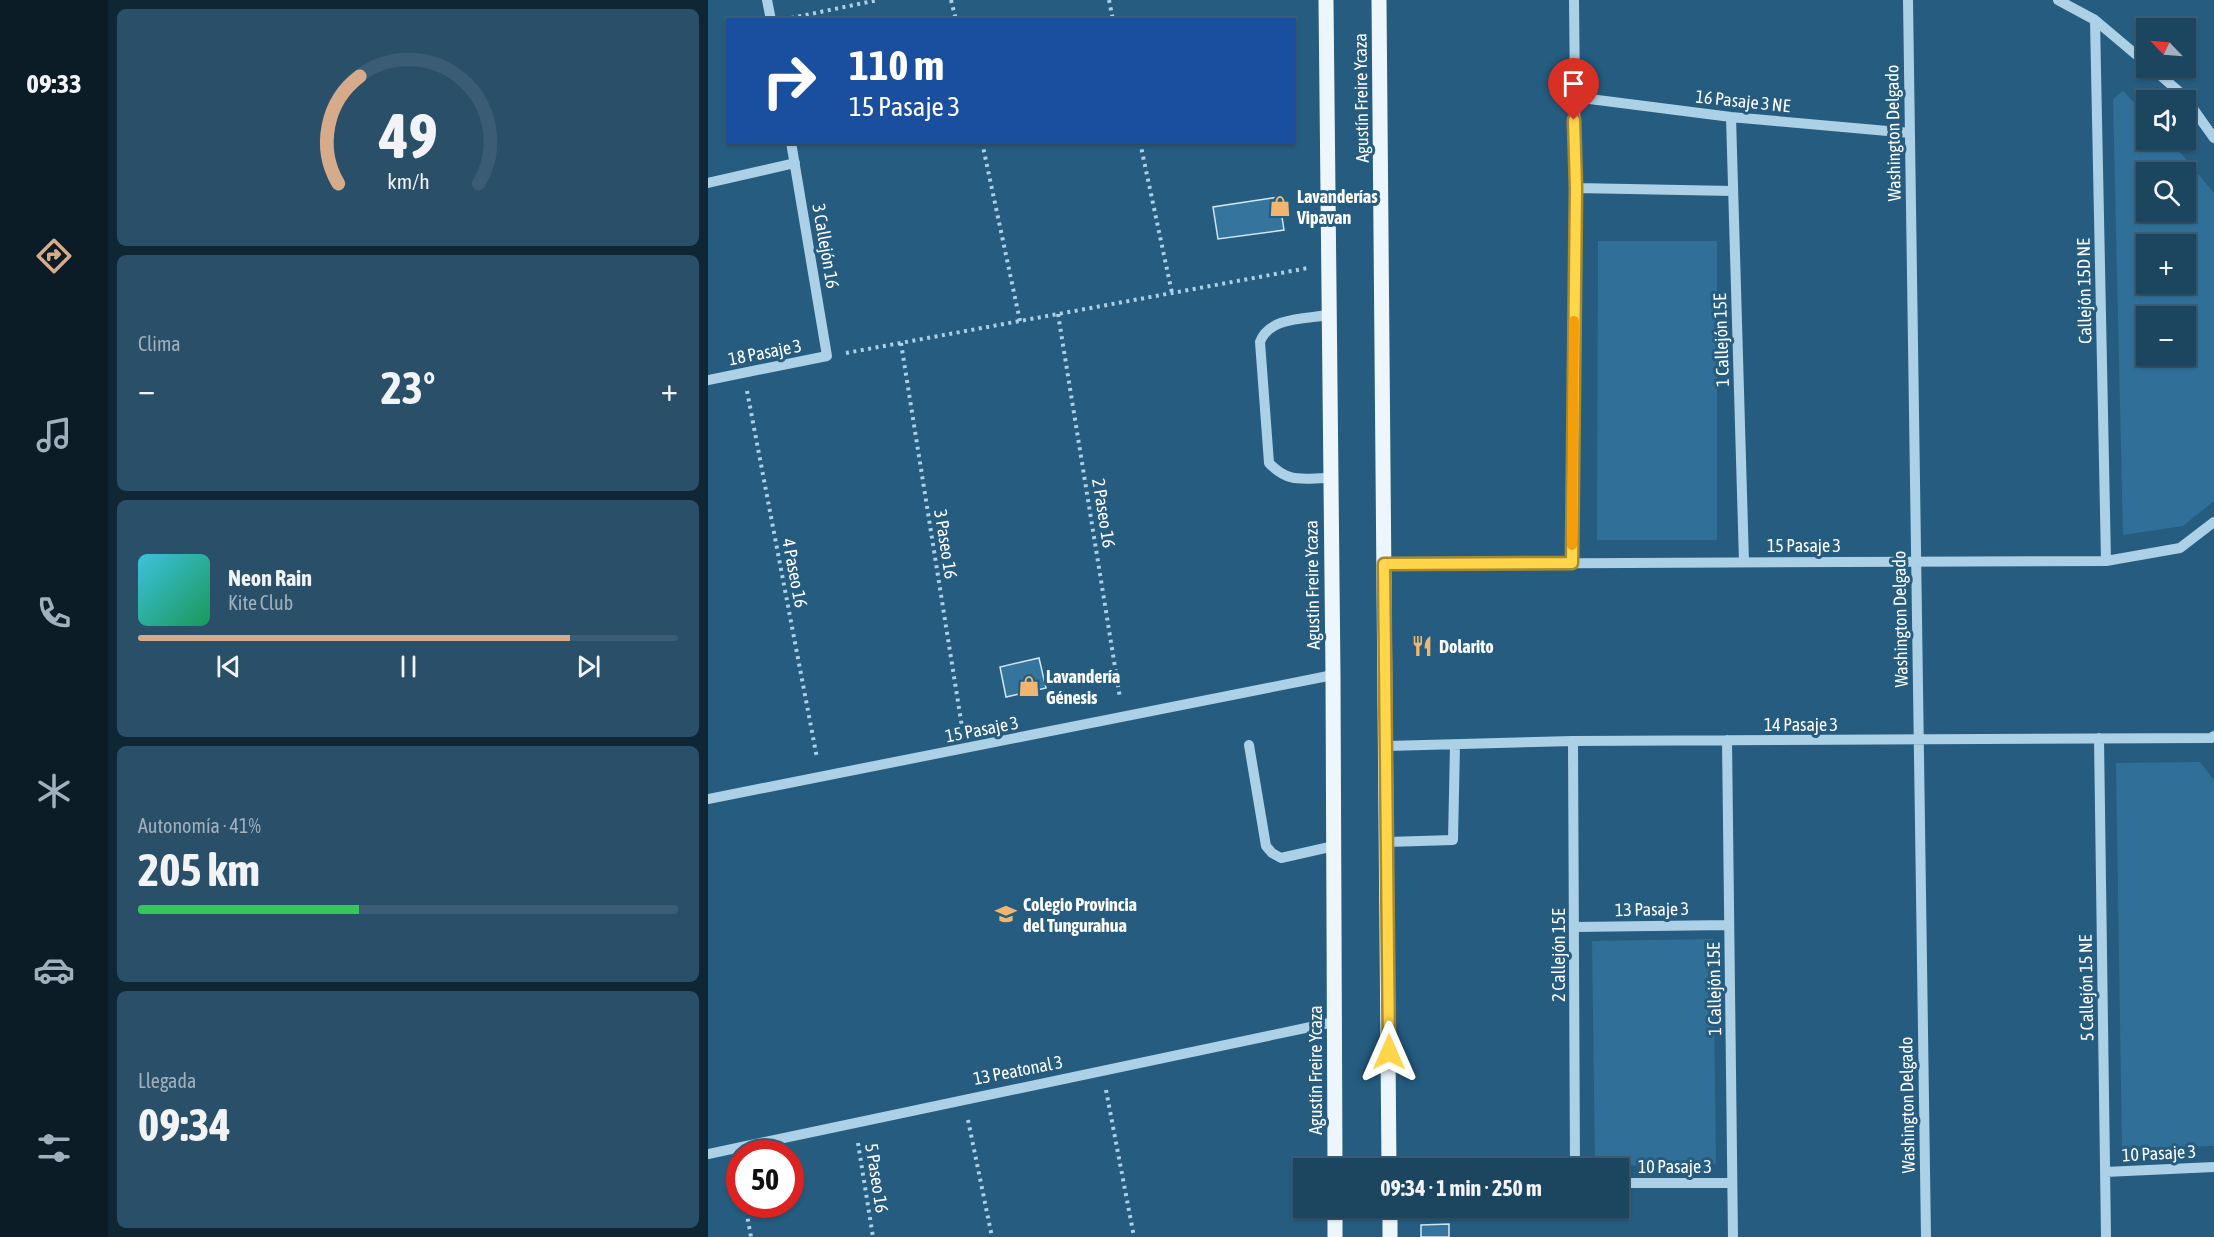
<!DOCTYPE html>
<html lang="es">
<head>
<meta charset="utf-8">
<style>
	:root { --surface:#1c4560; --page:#294f69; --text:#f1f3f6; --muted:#a0b1bd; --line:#3a5d75; --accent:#d6ab8b }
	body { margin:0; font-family:"Asap Condensed",sans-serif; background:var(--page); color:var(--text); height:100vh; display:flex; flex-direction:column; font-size:22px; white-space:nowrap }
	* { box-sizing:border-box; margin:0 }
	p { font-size:20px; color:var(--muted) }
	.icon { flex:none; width:33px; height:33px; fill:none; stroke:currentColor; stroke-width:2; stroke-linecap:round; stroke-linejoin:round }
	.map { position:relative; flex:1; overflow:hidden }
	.side { display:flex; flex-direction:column; gap:9px; padding:9px; background:#0f2635; width:600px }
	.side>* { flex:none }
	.hud { position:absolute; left:18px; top:18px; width:570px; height:126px; border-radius:0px; box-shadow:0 2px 4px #0004,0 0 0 2px var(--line); background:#1a4fa0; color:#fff; overflow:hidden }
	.needle { width:39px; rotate:295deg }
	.tools { position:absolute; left:1428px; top:18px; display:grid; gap:12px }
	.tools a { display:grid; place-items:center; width:60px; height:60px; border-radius:0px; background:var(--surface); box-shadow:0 2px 4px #0004,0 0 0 2px var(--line); font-size:30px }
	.speed { position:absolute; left:18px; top:1140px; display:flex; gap:12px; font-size:30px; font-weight:700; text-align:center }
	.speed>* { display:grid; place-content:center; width:78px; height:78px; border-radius:50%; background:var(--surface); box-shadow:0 2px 4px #0004,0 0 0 2px var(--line); line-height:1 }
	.speed .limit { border:9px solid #d22; background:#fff; color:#111 }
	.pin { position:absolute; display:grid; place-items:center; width:51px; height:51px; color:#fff; margin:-62px -26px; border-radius:50% 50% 50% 0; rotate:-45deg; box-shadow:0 0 6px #0007 }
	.pin .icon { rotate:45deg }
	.me { position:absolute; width:66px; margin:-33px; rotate:0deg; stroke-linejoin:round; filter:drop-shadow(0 0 4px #0008) }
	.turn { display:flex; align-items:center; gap:21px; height:126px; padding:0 24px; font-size:27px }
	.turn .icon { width:78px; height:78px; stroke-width:2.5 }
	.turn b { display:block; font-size:42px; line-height:51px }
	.big { font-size:45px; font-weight:700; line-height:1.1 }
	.side .widget { flex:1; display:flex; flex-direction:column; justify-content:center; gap:9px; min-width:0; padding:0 21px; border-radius:9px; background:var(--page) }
	.side .dial { align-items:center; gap:0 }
	.dial svg { height:156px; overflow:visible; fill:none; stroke:var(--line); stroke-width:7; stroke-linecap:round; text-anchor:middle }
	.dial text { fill:var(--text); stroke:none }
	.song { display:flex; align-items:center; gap:18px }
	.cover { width:72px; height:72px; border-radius:9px; background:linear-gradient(135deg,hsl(190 70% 55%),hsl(150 70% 35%)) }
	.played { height:6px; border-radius:3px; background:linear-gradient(90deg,var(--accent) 80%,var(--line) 80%) }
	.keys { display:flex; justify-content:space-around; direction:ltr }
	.heat { display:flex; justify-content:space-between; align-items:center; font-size:33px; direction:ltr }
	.charge { height:9px; border-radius:4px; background:linear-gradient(90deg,#34c759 41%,var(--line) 0) }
	.trip { position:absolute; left:585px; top:1158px; width:336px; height:60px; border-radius:0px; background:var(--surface); box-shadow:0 2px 4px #0004,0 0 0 2px var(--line); font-weight:700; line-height:60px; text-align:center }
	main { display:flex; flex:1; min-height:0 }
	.dock { display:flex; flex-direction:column; width:108px; justify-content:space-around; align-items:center; background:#0b1c26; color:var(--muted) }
	.dock .icon { width:42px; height:42px }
	.dock .active { color:var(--accent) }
	.dock b { font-size:27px; color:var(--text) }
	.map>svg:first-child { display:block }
</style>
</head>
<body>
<main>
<nav class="dock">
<b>09:33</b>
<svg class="icon active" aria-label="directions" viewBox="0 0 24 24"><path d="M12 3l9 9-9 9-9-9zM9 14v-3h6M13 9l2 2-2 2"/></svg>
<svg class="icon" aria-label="music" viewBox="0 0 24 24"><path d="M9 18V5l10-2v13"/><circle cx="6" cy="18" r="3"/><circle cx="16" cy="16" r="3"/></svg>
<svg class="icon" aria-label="phone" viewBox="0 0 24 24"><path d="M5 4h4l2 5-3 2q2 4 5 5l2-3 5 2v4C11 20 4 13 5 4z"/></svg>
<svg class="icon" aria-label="climate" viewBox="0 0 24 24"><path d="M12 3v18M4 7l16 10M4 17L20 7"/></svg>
<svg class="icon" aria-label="car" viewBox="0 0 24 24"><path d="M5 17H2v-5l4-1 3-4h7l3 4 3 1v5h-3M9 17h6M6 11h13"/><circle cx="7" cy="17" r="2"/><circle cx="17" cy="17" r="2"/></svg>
<svg class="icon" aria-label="filters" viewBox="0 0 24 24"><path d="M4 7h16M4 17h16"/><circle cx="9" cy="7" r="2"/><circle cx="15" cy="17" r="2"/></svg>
</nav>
<section class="side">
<div class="widget dial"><svg viewBox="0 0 100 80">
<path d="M14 69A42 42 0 1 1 86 69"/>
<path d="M14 69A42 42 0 0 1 25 14" stroke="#d6ab8b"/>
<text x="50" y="56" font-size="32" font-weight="700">49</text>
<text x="50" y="72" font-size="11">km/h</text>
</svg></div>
<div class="widget"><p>Clima</p>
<div class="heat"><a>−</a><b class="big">23°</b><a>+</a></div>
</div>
<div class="widget">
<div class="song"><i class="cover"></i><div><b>Neon Rain</b><p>Kite Club</p></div></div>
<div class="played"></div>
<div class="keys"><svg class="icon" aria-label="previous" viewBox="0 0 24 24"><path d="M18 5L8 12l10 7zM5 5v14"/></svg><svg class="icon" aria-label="pause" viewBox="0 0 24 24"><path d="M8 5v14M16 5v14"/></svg><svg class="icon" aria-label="next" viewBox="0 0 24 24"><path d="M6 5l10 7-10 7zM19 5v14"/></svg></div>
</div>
<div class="widget"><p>Autonomía · 41%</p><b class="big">205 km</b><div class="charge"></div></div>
<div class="widget"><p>Llegada</p><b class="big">09:34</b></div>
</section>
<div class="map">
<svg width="1506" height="1237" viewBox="0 0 1506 1237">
	<rect width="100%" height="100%" fill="#255c80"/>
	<path fill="#307098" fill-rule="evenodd" d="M1415 91 1438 115V140H1462L1506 193V501L1475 526 1415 535 1405 99ZM1438 172H1478V212H1438ZM1438 244H1478V284H1438ZM1438 316H1478V356H1438Z
		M890 241H1009V540H889Z
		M1492 762 1506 780V1146L1414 1148 1408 763Z
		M1005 939 1008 1164 887 1166 884 941Z"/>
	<path fill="#35759d" stroke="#cfe7f5" stroke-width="1.5" d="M571 197 576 230 510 239 505 207Z
		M331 658 338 688 298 697 292 667Z
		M741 1224V1237H713V1225Z"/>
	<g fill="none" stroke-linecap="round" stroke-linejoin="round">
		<path stroke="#acd0e6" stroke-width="4" stroke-dasharray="3 4.5" stroke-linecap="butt" d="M243 0 248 20
			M401 0 405 20
			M83 18 170 0
			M274 142 312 321
			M432 142 464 293
			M350 314 412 698
			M193 343 254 727
			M138 353 600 268
			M39 391 109 758
			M398 1090 426 1237
			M260 1120 284 1237
			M150 1143 165 1237
			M37 1204 43 1237"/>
		<path stroke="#acd0e6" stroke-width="10" d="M59 0 63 20
			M1200 0 1218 1237
			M1350 0 1387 20 1438 63
			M1387 20 1398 561
			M1444 68 1476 96 1506 138
			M866 97 1023 117 1202 133
			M1023 117 1036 562
			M0 183 87 163
			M868 188 1025 191
			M620 315C597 319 561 317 552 342L561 463C581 484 595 478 622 478
			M0 380 119 356 83 142
			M864 563 868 188 866 0
			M676 564 1398 561 1472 548 1506 522
			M1391 738 1398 1237
			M1019 740 1025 1237
			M865 741 867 1168
			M541 745 558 846 564 853 573 858 626 846
			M679 746 865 741 1503 738 1506 736
			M0 799 625 675
			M679 842 745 840 747 745
			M867 927 1021 925
			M0 1154 626 1022
			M1397 1172 1506 1167
			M910 1183H1024"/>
		<path stroke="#edf6fd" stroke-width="15" d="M618 0 625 675 627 1168
			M671 0 681 1168
			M627 1208V1237
			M682 1208V1237"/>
	</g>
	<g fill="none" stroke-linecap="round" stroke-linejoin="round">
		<defs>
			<path id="route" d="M681 1052 676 564 864 563 868 188 866 120"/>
		</defs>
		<use href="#route" stroke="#a68a30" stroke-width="15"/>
		<use href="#route" stroke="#ffd54a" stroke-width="10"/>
		<path stroke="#f59e0b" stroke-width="10" d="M864 545 866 321"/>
	</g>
	<defs>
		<symbol id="shop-bare" viewBox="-9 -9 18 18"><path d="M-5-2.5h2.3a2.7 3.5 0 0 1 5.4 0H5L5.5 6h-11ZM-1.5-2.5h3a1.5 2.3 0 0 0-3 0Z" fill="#f0b670" stroke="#255c80" stroke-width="2.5" paint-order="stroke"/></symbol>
		<symbol id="restaurant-bare" viewBox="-9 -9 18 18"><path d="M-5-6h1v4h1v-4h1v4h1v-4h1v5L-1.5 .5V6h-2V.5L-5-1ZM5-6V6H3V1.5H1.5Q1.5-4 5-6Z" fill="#f0b670" stroke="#255c80" stroke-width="2.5" paint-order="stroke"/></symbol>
		<symbol id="school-bare" viewBox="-9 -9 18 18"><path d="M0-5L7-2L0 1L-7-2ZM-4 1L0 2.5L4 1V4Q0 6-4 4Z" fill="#f0b670" stroke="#255c80" stroke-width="2.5" paint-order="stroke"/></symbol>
	</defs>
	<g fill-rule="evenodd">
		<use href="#shop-bare" x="557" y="191" width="30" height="30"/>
		<use href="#restaurant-bare" x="699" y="631" width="30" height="30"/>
		<use href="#shop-bare" x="306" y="671" width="30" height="30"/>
		<use href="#school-bare" x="283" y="899" width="30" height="30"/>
	</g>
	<g text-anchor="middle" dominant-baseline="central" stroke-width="6" stroke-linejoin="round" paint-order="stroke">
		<g font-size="18" fill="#fff" stroke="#255c80">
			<text transform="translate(653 98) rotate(-91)">Agustín Freire Ycaza</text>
			<text transform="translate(1035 101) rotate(6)">16 Pasaje 3 NE</text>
			<text transform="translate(1185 133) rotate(-91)">Washington Delgado</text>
			<text transform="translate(118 246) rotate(80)">3 Callejón 16</text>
			<text transform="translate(1376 291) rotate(-91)">Callejón 15D NE</text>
			<text transform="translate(1013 340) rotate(-92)">1 Callejón 15E</text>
			<text transform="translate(57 352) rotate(-11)">18 Pasaje 3</text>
			<text transform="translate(396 513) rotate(81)">2 Paseo 16</text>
			<text transform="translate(238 544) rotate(81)">3 Paseo 16</text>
			<text x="1096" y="545">15 Pasaje 3</text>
			<text transform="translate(87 573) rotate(79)">4 Paseo 16</text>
			<text transform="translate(604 585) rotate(-91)">Agustín Freire Ycaza</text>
			<text transform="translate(1192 619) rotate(-91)">Washington Delgado</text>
			<text x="1093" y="724">14 Pasaje 3</text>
			<text transform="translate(274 729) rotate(-11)">15 Pasaje 3</text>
			<text transform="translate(944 909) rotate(-1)">13 Pasaje 3</text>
			<text transform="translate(850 955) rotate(-90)">2 Callejón 15E</text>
			<text transform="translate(1378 988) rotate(-91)">5 Callejón 15 NE</text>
			<text transform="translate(1006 989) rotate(-91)">1 Callejón 15E</text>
			<text transform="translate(310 1070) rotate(-11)">13 Peatonal 3</text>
			<text transform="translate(607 1070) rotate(-90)">Agustín Freire Ycaza</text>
			<text transform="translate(1199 1105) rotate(-91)">Washington Delgado</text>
			<text transform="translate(1451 1153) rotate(-3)">10 Pasaje 3</text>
			<text x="967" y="1166">10 Pasaje 3</text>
			<text transform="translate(169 1178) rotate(81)">5 Paseo 16</text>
		</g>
		<g font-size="18" font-weight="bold" fill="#fff" stroke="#255c80" text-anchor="start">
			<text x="589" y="196">Lavanderías<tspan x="589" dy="21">Vipavan</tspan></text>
			<text x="731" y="646">Dolarito</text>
			<text x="338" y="676">Lavandería<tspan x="338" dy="21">Génesis</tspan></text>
			<text x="315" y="904">Colegio Provincia<tspan x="315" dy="21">del Tungurahua</tspan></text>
		</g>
	</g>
</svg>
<div class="tools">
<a><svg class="needle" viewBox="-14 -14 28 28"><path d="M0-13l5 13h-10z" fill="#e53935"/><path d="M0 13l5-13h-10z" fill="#a0b1bd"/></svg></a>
<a><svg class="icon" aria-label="sound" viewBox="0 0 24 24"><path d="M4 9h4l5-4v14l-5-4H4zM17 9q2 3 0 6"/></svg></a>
<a><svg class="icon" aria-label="search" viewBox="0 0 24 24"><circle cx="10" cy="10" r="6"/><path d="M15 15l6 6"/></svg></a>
<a>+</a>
<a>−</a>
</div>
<div class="speed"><div class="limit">50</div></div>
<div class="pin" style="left:866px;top:120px;background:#d93025"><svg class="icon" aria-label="arrive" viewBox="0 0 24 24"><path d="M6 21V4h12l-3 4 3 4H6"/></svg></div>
<svg class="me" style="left:681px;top:1052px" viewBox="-20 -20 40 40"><path d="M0-17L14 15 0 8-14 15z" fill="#ffd54a" stroke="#fff" stroke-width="4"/></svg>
<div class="trip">09:34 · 1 min · 250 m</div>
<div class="hud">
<div class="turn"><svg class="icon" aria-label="right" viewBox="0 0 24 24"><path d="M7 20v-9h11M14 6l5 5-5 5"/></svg><div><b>110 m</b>15 Pasaje 3</div></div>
</div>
</div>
</main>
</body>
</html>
